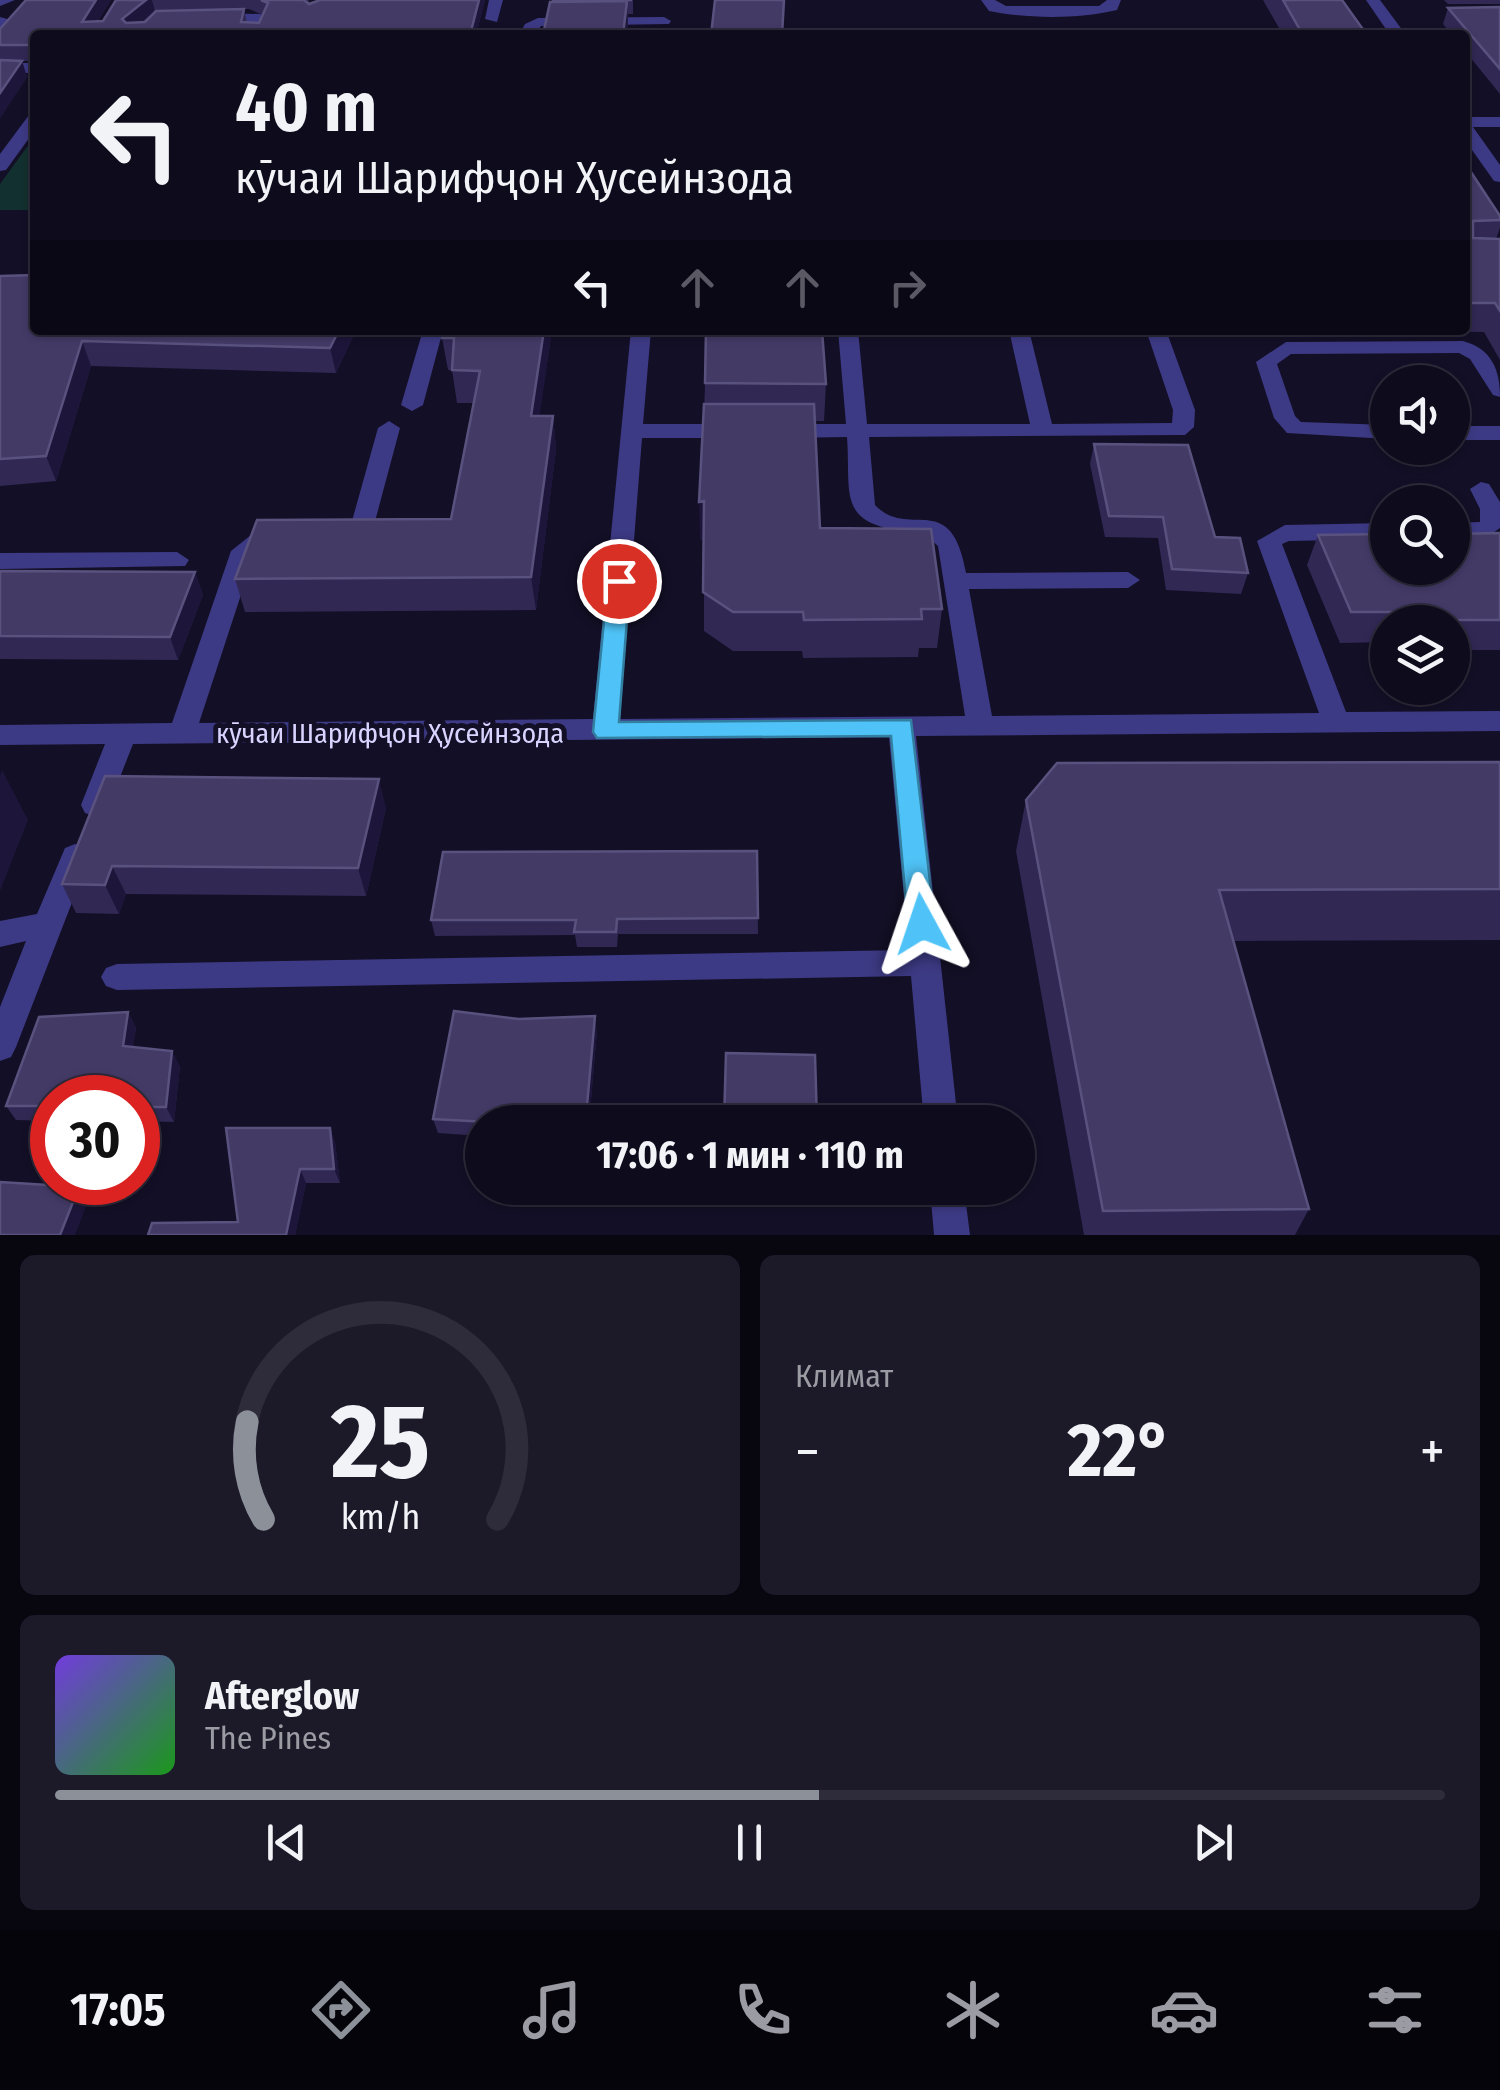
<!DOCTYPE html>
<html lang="ru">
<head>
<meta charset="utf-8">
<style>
	:root { --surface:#0e0b1c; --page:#1c1929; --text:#f1f3f6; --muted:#9b9ba3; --line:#2e2b3b; --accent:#8c9099 }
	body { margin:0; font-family:"Fira Sans Condensed",sans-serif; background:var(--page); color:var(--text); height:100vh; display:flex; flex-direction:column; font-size:38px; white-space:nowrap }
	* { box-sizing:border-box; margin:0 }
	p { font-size:32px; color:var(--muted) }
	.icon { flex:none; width:55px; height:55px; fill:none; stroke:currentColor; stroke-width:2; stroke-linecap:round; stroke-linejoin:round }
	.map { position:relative; height:1235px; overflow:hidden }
	.drawer { display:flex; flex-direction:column; gap:20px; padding:20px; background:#08060f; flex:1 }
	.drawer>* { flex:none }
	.hud { position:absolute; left:30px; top:30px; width:1440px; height:305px; border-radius:10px; box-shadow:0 2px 8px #0004,0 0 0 2px var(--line); background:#0e0b1c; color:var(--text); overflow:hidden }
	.buttons { position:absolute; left:1370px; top:365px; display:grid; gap:20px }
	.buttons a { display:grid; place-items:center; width:100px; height:100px; border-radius:50%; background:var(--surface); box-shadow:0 2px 8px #0004,0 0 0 2px var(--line); font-size:50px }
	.speed { position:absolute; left:30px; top:1075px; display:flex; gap:20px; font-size:50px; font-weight:700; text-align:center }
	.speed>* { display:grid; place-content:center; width:130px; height:130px; border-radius:50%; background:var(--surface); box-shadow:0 2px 8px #0004,0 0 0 2px var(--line); line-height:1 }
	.speed .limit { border:15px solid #d22; background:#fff; color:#111 }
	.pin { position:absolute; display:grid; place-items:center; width:85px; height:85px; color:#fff; margin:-42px; border:5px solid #fff; border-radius:50%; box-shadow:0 2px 10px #0007 }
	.me { position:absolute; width:110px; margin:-55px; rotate:355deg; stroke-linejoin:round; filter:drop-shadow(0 0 8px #0008) }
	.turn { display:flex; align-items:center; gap:35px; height:210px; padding:0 40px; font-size:45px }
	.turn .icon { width:130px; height:130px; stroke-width:2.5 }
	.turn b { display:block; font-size:70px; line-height:85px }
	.lanes { display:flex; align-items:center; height:95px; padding:0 40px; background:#0003; justify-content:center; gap:50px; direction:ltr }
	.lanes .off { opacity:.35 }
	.big { font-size:75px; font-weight:700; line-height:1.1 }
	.drawer .widget { flex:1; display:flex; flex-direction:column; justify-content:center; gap:15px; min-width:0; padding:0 35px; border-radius:15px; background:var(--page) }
	.drawer .dial { align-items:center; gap:0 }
	.dial svg { height:260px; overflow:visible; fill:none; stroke:var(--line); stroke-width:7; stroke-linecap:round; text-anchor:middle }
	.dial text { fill:var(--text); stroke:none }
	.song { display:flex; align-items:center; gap:30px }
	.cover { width:120px; height:120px; border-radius:15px; background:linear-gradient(135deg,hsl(260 70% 55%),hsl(120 70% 35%)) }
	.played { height:10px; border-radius:5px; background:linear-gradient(90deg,var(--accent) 55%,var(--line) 55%) }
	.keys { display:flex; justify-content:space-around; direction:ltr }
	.heat { display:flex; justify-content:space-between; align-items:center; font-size:55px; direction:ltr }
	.drawer .tiles { flex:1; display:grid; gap:20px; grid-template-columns:1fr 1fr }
	.widget:last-child { grid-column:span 2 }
	.trip { position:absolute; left:465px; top:1105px; width:570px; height:100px; border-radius:50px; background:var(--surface); box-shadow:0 2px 8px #0004,0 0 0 2px var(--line); font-weight:700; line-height:100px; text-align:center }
	.tabs { display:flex; height:160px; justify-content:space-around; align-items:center; background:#06040b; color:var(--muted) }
	.tabs .icon { width:70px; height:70px }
	.tabs .current { color:var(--accent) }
	.tabs b { font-size:45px; color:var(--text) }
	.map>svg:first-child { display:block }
</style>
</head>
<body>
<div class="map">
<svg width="1500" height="1235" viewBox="0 0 1500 1235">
	<rect width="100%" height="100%" fill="#130f26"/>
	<path fill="#12302f" d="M35 136V210H0V184Z"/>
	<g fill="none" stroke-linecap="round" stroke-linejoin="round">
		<path fill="#3d3a85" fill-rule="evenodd" d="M0 0H15L0 6Z
			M489 0H503L497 22 485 19Z
			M981 0H995L1006 6H1099L1107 0H1121L1117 10C1080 19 1027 19 989 11Z
			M1366 0H1380L1406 35H1390Z
			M216 13 260 14 267 18 263 35H247L251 22 211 20V14Z
			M0 17 11 20 0 29Z
			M664 17 671 21 669 24 541 26 535 35H519L525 24 538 18Z
			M0 63H35V73H0Z
			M35 114V130L6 170 0 171V154L29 115Z
			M1465 117H1500V127H1473L1500 165V182L1494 181 1465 140Z
			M423 330H443L423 405 412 411 401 405Z
			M631 330H651L643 424H737L748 431 737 438H642L620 719 965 716 938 546C926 534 918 534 902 531 837 522 851 493 847 437L782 438 771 431 782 424H846L838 330H858L867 424H1030L1009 330H1029L1052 424 1172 423 1173 410 1146 330H1166L1195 410 1194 427 1185 435 869 437 875 505C909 541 951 487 966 573L1128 572 1140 580 1128 588 969 589 992 716 1319 713 1257 541 1285 525 1388 523V539L1289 541 1282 544 1346 712 1500 711V731L916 736 958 1122H924L911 976 117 990 106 986 101 977 106 968 117 964 909 950 889 737 133 744 109 805 105 813 95 816 85 813 81 805 105 744 0 745V725L172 723 231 551 251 535 277 531 289 539 285 545 265 548 254 555 199 723 593 719Z
			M1463 341C1492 349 1500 370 1500 397L1493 395 1470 359 1459 353 1291 354 1277 364 1295 416 1301 422 1388 425V439L1287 433 1274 418 1256 362 1286 342Z
			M389 421 400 428 374 525 345 542H329L325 537 352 521 378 428Z
			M1452 426H1500V440H1452Z
			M1481 482 1489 484 1500 502V528L1487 537 1452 539V523L1480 522V509L1470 489Z
			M177 552 189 560 185 566 0 569V553Z
			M75 844 85 848 90 856 16 1047 11 1057 0 1061V1007L26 941 0 947V921L37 914 65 848Z
			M930 1188H964L970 1235H934Z"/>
	</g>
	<path fill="#312854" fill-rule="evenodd" d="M111 0 97 22 103 21 116 0H309L308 3 309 4 320 0H485L476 35H35V61H22L27 77 0 118V29ZM244 9H249L263 15 259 23H247Z
		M553 0H633V14H628V35H543Z
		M1263 0H1342L1367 35H1283Z
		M1444 0H1500V4H1448Z
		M1500 7V94L1465 51V35H1452L1443 24 1448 8Z
		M1465 163 1500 216V228L1496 239H1500V360L1484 332 1353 330H1465Z
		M0 276 35 330H356L336 373 91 366 56 481 0 486Z
		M444 330H552L539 416H553L556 449 536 610 245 612 235 579 451 519 473 403H457L452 370H448L442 338Z
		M705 383 826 384 824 421H815L820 528 942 609 937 648H919L918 657 803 658 802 651H733L704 631V540H700Z
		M1094 444 1215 537 1248 573 1241 594 1166 590 1158 538 1105 537 1090 464Z
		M1500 533V650H1452V622H1388V642L1340 643 1307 565 1318 535Z
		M0 571 195 572 203 595 178 660 0 659Z
		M1500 762V940L1233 941 1309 1209 1295 1235H1084L1016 851 1026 800Z
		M105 776 386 808 366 896 126 894 119 914 76 913 62 884Z
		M757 851 758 934H618L617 947H577L575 935 435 936 431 920Z
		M128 1012 136 1028 133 1047 180 1066 174 1122 138 1121V1098H52V1121L16 1120 6 1106Z
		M597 1031 589 1122H482V1136L438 1133 433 1119Z
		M330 1128 335 1143 340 1183H306L295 1235H148L238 1222Z
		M501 1188H583V1206H527L504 1200Z
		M723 1188H818L817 1196 723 1195Z"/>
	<path fill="#1d163a" d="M96 0H111L88 35 82 22Z
		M146 0H152L155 11 126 35 122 19Z
		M479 0H485L476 35H470Z
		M627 1 628 35H623Z
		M22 61 27 77 0 118V93Z
		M339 330H356L336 373 330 348Z
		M544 330H552L535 449 531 416Z
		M82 341 91 366 56 481 46 456Z
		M553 416 556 449 536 610 531 577Z
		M704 501 705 539 700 540 699 502Z
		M195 572 203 595 178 660 170 637Z
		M2 770 28 820 0 891V776Z
		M379 779 386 808 366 896 358 868Z
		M112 866 126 894 119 914 105 885Z
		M128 1012 136 1028 131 1061 123 1046Z
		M595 1016 597 1031 589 1122H587L586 1117Z
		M172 1051 180 1066 174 1122 166 1107Z
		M330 1128 335 1143 340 1183 334 1169Z
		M300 1169 306 1183 295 1235H286Z
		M79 1187 88 1201 75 1235H60Z"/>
	<path fill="#433a66" stroke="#5a527e" stroke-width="2.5" d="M26 0H96L82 22 103 21 116 0H146L122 19 126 23 145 22 156 11 244 9 241 22 259 23 268 3 261 0H304L309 4 320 0H479L470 35H35V45H0V29Z
		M553 0H632L553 1Z
		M715 0H784L782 35H711Z
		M1283 0H1342L1367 35H1303Z
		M627 1 623 35H543L550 2Z
		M1500 7V69L1448 8Z
		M0 60 22 61 0 93Z
		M1465 163 1500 216V220L1473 221V238L1500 239V311L1495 303H1465Z
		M35 275V330H339L330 348 82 341 46 456 0 459V276Z
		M444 330H544L531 416H553L531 577 235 579 257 520 451 519 480 371 452 370 454 338H442Z
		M706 330H822L826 384 705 383Z
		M704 404H814L820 528 931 529 942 609H921L922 619 804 620 803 612H733L703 592 704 501 699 502Z
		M1094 444 1188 445 1215 537 1240 538 1248 573 1172 569 1163 517 1109 516Z
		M1500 533V620H1419L1415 612H1351L1318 535 1388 534V568H1452V534Z
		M0 571 195 572 170 637 0 636Z
		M1500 762V889L1219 890 1309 1209 1103 1211 1026 800 1057 763Z
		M105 776 379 779 358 868 112 866 105 885 62 884Z
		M757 851 758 918 617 919 616 932H574L576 920H431L443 852Z
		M454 1011 519 1019 595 1016 586 1117 581 1116V1122H488L433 1119Z
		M128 1012 123 1046 172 1051 166 1107H138V1098H52V1106H6L39 1017Z
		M726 1053 815 1055 817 1122H724Z
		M226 1128H330L334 1169H300L286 1235H148L152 1223 238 1222Z
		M0 1182 79 1187 60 1235H0Z
		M506 1188H581V1192H524Z"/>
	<path fill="#4fc3f7" stroke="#337fa1" stroke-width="2.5" d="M619 574 630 581 619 722 911 720 935 924 931 932H912L908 924 891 736 597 738 593 732 608 581Z"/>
	<g text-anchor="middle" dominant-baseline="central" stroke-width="10" stroke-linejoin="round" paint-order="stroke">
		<g font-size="28" fill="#d9d4ff" stroke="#130f26">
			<text x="390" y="733">кӯчаи Шарифҷон Ҳусейнзода</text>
		</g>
	</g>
</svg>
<div class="buttons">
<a><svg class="icon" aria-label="sound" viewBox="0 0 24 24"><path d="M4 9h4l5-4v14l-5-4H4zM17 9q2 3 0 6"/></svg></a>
<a><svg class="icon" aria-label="search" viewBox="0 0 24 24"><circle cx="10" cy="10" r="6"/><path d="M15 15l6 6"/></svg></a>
<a><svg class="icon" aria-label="layers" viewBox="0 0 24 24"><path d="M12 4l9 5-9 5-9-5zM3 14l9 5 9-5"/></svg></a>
</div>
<div class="speed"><div class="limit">30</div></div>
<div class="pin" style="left:619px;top:581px;background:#d93025"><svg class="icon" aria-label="arrive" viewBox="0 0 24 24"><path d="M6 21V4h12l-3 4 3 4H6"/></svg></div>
<svg class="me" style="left:922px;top:924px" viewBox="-20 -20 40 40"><path d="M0-17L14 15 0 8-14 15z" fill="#4fc3f7" stroke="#fff" stroke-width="4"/></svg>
<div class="trip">17:06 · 1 мин · 110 m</div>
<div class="hud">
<div class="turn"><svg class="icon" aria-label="left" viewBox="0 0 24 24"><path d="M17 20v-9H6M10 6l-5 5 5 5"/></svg><div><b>40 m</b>кӯчаи Шарифҷон Ҳусейнзода</div></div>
<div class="lanes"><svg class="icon" aria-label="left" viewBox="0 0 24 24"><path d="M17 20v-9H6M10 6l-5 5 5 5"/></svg><svg class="icon off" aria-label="ahead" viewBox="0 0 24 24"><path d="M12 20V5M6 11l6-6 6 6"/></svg><svg class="icon off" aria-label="ahead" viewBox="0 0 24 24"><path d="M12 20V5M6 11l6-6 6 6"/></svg><svg class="icon off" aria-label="right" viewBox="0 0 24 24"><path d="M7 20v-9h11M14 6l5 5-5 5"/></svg></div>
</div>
</div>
<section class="drawer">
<div class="tiles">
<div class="widget dial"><svg viewBox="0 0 100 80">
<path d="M14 69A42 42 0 1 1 86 69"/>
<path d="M14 69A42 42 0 0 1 9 39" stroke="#8c9099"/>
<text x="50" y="56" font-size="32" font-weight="700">25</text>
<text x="50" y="72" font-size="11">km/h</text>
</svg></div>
<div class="widget"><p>Климат</p>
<div class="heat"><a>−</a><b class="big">22°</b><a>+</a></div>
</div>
<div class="widget">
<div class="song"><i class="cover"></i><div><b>Afterglow</b><p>The Pines</p></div></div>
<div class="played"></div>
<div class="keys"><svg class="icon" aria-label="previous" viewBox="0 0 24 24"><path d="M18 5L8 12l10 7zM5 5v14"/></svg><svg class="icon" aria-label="pause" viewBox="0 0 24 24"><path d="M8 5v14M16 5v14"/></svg><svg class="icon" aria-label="next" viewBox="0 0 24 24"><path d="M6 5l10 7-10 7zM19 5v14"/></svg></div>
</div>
</div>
</section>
<nav class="tabs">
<b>17:05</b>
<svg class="icon current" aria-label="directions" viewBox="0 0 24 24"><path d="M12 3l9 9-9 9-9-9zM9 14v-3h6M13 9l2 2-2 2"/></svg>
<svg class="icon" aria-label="music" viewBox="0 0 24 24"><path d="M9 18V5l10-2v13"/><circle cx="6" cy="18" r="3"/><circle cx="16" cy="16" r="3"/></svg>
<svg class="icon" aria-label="phone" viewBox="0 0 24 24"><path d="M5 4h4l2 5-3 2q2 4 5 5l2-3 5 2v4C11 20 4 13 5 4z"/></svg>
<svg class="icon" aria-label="climate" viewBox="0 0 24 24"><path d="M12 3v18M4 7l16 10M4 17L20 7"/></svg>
<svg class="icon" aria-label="car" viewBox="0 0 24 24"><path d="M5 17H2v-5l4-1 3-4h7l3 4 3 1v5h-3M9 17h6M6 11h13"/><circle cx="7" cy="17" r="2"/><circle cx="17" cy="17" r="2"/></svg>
<svg class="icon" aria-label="filters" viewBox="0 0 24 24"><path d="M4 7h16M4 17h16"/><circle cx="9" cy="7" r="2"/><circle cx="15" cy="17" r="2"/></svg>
</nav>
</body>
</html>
